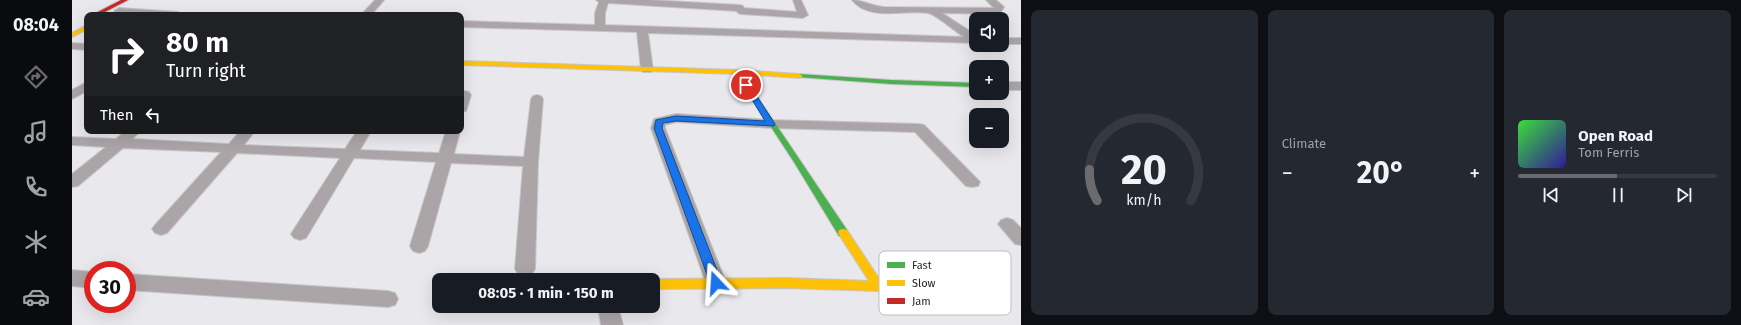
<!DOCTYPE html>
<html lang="en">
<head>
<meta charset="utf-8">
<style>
	:root { --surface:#171b24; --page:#242831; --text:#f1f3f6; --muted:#9ea1a6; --line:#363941; --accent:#6b6a6e }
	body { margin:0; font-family:"Fira Sans",sans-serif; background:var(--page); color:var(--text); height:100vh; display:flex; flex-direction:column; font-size:15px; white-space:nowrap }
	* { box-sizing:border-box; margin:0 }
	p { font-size:13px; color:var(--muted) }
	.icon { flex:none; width:22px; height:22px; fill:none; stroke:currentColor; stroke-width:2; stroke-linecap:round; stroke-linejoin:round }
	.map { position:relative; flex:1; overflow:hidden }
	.details { display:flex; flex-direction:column; gap:10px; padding:10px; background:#0d0f14; width:720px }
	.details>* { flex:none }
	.top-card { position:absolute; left:12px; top:12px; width:380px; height:122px; border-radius:8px; box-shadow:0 4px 16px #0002; background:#202124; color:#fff; overflow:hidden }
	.controls { position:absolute; left:897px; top:12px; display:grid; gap:8px }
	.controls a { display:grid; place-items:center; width:40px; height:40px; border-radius:8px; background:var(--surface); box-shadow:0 4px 16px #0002; font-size:20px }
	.speed { position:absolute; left:12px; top:261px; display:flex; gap:8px; font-size:20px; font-weight:700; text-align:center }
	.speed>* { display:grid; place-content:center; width:52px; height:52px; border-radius:50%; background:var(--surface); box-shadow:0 4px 16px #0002; line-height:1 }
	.speed .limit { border:6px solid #d22; background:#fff; color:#111 }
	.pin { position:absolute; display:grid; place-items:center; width:34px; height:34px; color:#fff; margin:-17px; border:2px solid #fff; border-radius:50%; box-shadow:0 1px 4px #0007 }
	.me { position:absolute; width:44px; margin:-22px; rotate:340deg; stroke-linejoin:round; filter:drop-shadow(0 0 3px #0008) }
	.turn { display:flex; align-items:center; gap:14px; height:84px; padding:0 16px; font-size:18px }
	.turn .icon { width:52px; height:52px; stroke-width:2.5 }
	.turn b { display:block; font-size:28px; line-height:34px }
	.then { display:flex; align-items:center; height:38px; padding:0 16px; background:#0003; gap:8px; font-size:15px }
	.big { font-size:30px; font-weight:700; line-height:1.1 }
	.details .card { flex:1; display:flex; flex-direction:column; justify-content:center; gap:6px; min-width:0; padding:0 14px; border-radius:8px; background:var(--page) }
	.details .dial { align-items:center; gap:0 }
	.dial svg { height:104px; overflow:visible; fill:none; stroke:var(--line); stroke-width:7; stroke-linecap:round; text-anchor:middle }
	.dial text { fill:var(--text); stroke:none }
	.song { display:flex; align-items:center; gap:12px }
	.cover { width:48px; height:48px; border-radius:6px; background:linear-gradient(135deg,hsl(120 70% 55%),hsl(250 70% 35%)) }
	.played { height:4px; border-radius:2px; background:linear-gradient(90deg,var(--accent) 50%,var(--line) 50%) }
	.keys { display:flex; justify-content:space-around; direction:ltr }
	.heat { display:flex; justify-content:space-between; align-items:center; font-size:22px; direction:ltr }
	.details .tiles { flex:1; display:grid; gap:10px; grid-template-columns:repeat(3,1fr) }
	.trip { position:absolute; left:360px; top:273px; width:228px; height:40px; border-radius:8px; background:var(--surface); box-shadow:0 4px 16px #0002; font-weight:700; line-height:40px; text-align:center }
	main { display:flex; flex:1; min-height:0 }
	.tabs { display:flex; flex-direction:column; width:72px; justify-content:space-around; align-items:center; background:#090b0e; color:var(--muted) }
	.tabs .icon { width:28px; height:28px }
	.tabs .on { color:var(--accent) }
	.tabs b { font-size:18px; color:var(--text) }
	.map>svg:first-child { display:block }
</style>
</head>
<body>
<main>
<nav class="tabs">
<b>08:04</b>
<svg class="icon on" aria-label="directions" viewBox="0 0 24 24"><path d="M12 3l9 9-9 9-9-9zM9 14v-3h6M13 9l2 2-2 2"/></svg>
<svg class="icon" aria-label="music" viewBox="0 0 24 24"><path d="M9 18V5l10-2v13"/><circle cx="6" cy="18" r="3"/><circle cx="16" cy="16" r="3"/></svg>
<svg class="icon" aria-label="phone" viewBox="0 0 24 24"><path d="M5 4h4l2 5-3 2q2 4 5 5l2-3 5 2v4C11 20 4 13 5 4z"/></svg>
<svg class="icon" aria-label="climate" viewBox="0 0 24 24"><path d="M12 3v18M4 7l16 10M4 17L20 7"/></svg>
<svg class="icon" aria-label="car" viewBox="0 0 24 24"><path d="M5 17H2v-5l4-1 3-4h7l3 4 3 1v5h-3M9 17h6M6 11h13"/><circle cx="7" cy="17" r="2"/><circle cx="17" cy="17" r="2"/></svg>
</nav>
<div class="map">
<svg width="949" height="325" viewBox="0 0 949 325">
	<rect width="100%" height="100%" fill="#e8e8ed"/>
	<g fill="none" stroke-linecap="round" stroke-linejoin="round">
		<defs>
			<path id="street" d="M303 0H312L299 15H289Z
				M524 0H578L668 5 671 6 672 8 725 12 721 0H729L736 15 731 18 669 14 666 13 665 11 536 3 533 13V25L892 37C884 32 863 14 856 13 832 9 797 22 780 0 791 0 799 6 812 7L922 8 914 0H924L932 7 928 13 925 14 870 13 904 35V43L576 33 581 70 579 72H571L569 70 565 32 389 27V21L523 25V13L527 2Z
				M47 8 106 12 111 15H65L44 13 42 11Z
				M930 38H949V44H930Z
				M0 43 15 44V50L0 49Z
				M15 82V91L0 99V90Z
				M930 82H949V90H930Z
				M393 91 397 92 399 95 394 111 389 112V92Z
				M465 95 469 96 471 99 466 162 463 269 460 274 453 276 446 274 443 269 451 166 379 163 356 246 353 251 347 253 341 251 338 246 364 162 282 158 234 238 228 240 222 238 219 234 268 158 165 153 95 233 89 235 83 233 80 229 83 225 149 152 51 148 6 186 0 187V174L34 147 0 145V137L44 139 53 131H69L60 139 157 144 168 131H183L172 145 273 149 285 131H299L288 150 367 153 374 131H388L382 154 452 157 459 99 461 96Z
				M604 114 699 120 847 124 852 125 908 182 906 186 900 187 894 186 843 132 699 128 604 122 593 125V128L654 283 651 288 644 291 637 288 634 283 579 128 582 119Z
				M935 218 941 220 949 228V245L943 244 926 224 929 220Z
				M0 270 21 272V288L0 286Z
				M55 274 316 291 323 293 326 299 323 305 316 307 55 290Z
				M526 306H546L551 325H529Z"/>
			<path id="fast" d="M666 70 668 71 775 230 776 233 775 236H767L722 162 663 72Z
				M727 74 819 80 904 83V87L819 84 725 77V75Z"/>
			<path id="slow" d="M15 25V29L0 37V33Z
				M389 61 666 70 727 74 731 76 727 78 666 74 389 65Z
				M771 229 775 230 810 283 812 286 810 289 806 291 714 288 581 289V280H579L581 279 714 278 797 281 766 233 767 230Z"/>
			<path id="jam" d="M49 0H56L27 15H20Z"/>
		</defs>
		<use href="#street" stroke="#c6c6c9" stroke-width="2"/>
		<use href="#fast" stroke="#c6c6c9" stroke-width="2"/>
		<use href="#slow" stroke="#c6c6c9" stroke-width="2"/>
		<use href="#jam" stroke="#c6c6c9" stroke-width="2"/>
		<use href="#street" fill="#aca5a7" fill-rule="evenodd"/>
		<use href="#fast" fill="#4caf50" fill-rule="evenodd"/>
		<use href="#slow" fill="#ffc107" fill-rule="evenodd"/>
		<use href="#jam" fill="#c62828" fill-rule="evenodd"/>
	</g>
	<path fill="#1a73e8" stroke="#114b97" d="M674 83 677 84 703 124 702 126 604 121 591 123 590 128 650 283 648 286 644 287 640 286 638 283 582 128 584 120 604 116 693 121 671 85Z"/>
	<rect x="807" y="251" width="132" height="64" rx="6" fill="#fff" stroke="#bebebf" stroke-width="1"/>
	<rect x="815" y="262" width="18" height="6" fill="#4caf50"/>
	<rect x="815" y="280" width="18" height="6" fill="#ffc107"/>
	<rect x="815" y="298" width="18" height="6" fill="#c62828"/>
	<g font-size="11" fill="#27262a">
		<text x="840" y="269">Fast</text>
		<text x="840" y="287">Slow</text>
		<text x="840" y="305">Jam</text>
	</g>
</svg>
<div class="controls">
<a><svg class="icon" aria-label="sound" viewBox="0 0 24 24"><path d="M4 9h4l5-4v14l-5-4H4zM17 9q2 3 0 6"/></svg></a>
<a>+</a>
<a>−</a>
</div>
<div class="speed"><div class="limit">30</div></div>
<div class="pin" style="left:674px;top:85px;background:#d93025"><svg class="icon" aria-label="arrive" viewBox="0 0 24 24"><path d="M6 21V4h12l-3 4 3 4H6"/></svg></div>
<svg class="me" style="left:644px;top:283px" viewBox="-20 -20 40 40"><path d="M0-17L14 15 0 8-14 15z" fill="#1a73e8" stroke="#fff" stroke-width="4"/></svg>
<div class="trip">08:05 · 1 min · 150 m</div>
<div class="top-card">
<div class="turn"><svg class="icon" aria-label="right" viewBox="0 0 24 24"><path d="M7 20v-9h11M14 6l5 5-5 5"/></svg><div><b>80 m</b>Turn right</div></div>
<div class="then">Then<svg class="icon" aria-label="left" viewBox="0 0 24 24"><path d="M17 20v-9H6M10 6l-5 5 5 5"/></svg></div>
</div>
</div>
<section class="details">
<div class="tiles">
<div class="card dial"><svg viewBox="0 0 100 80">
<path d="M14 69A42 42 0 1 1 86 69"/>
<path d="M14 69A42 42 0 0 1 8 45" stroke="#6b6a6e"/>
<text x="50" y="56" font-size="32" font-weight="700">20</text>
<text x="50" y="72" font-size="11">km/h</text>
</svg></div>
<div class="card"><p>Climate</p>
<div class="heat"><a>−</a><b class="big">20°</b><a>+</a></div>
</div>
<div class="card">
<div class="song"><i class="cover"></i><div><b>Open Road</b><p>Tom Ferris</p></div></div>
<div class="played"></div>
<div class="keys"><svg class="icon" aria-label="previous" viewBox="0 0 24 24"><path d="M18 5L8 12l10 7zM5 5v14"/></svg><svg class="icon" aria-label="pause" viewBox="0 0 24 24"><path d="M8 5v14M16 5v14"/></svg><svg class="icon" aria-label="next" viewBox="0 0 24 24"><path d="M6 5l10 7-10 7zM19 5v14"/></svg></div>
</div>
</div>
</section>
</main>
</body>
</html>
